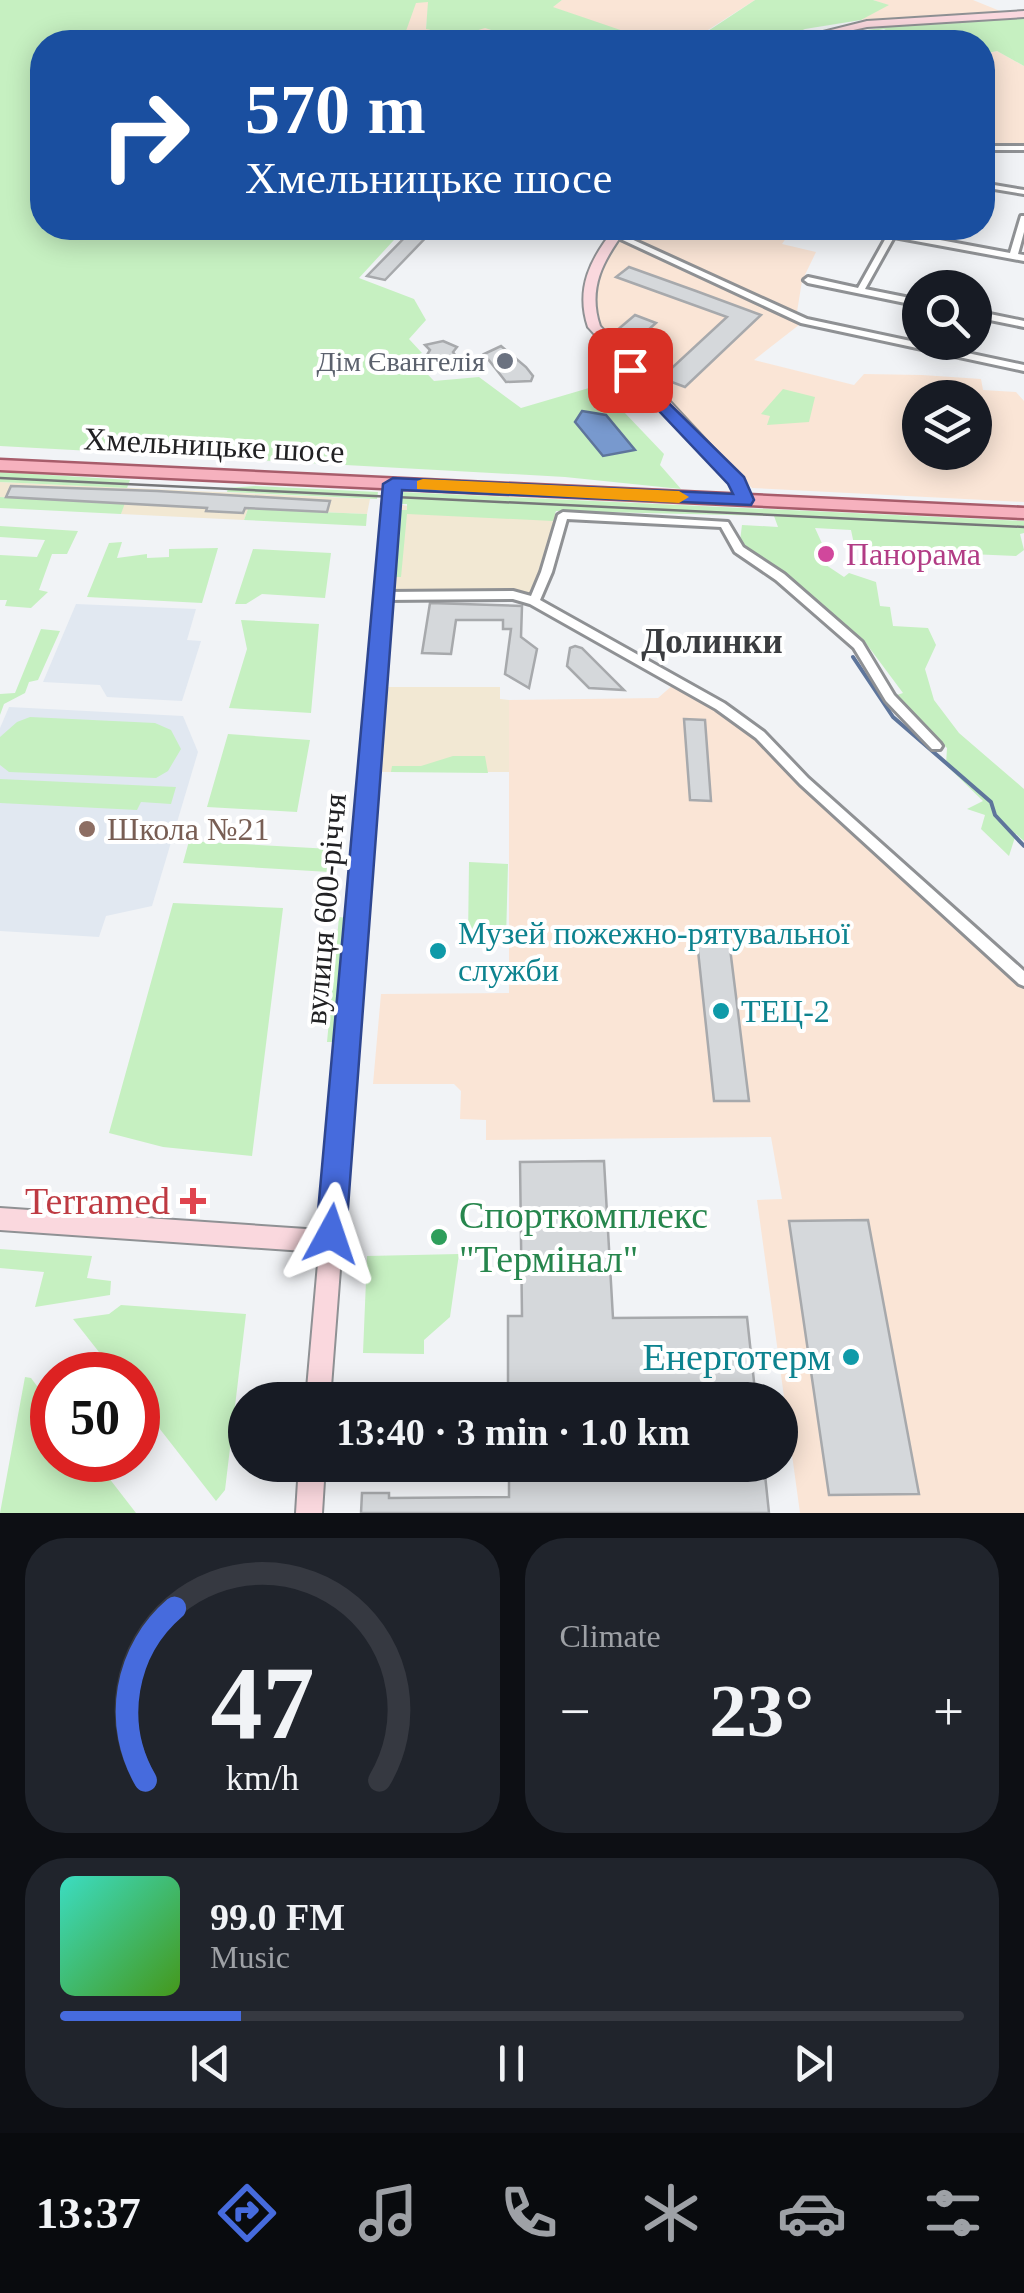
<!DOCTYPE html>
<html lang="en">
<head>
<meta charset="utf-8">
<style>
	:root { --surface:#171b24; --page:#20242c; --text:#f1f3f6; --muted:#9ea1a6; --line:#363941; --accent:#466bdd }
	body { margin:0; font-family:Georgia,serif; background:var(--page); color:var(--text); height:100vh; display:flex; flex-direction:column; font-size:38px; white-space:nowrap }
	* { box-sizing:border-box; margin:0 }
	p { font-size:32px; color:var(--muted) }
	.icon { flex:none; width:55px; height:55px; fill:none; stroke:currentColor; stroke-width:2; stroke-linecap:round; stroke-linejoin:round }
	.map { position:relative; height:1513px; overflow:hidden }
	.sheet { display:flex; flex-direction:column; gap:25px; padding:25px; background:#0d0f14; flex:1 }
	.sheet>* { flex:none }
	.top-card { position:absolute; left:30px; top:30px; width:965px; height:210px; border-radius:40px; box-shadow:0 5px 25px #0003; background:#1a4fa0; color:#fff; overflow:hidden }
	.tools { position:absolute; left:902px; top:270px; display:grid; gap:20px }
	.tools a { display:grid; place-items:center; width:90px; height:90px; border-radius:50%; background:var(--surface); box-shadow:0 5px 25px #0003; font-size:50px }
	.speed { position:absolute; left:30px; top:1352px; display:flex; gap:20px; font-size:50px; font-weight:700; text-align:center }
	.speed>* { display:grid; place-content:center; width:130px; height:130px; border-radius:50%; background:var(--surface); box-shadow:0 5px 25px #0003; line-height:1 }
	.speed .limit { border:15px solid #d22; background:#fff; color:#111 }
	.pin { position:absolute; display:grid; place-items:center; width:85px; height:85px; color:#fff; margin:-42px; border-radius:20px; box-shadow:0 5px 15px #0006 }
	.me { position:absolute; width:110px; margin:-55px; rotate:5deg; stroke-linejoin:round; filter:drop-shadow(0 0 8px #0008) }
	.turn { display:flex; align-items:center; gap:35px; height:210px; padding:0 50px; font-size:45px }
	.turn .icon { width:130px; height:130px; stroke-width:2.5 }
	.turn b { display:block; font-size:70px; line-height:85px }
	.big { font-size:75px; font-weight:700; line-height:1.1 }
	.sheet .tile { flex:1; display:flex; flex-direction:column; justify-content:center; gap:15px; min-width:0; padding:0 35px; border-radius:40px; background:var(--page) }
	.sheet .dial { align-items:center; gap:0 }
	.dial svg { height:260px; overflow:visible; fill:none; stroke:var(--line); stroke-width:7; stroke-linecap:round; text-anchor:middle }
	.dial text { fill:var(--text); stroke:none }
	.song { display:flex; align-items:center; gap:30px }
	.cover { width:120px; height:120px; border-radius:15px; background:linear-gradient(135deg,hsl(170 70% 55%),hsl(100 70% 35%)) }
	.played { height:10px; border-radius:5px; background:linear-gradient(90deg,var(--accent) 20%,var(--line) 20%) }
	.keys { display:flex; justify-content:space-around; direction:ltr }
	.heat { display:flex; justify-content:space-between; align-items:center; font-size:55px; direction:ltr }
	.sheet .tiles { flex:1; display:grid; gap:25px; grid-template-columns:1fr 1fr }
	.tile:last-child { grid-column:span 2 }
	.trip { position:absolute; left:228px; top:1382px; width:570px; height:100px; border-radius:50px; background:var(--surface); box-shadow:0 5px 25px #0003; font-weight:700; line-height:100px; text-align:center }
	.tabs { display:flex; height:160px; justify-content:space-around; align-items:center; background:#090b0e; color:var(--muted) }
	.tabs .icon { width:70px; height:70px }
	.tabs .on { color:var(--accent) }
	.tabs b { font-size:45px; color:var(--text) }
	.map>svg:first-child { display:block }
</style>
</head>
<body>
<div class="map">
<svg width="1024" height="1513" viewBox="0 0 1024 1513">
	<rect width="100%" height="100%" fill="#f1f3f6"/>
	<path fill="#f2e8d3" d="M0 482 370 499 367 514 248 509 244 520 121 514 124 503 0 497Z
		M399 504 415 508 563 515 534 601 513 595 391 596Z
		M385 687H500V699L509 700 510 772H380Z"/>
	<path fill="#fae5d6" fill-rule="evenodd" d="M562 0H755L708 30 714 42 623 32 552 7Z
		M873 0H973L1000 11 861 20 887 5Z
		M416 2H429L426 28H485L537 42H369L396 36Z
		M997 51 1024 66V146L983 147V54Z
		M626 228H793L782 244 816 252 802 281 796 318 804 321 754 360 854 385 864 374 922 375 981 379 983 390 1016 392 1024 401V502L752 488 599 326 591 287ZM920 398H975V452H920Z
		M674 684 757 737 1024 984V1513H800L757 1200 782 1199 771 1137 486 1140V1120L460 1119 461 1091 454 1084H373L381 994 509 993V700L658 698Z"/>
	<path fill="#e1e8f1" d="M76 604 196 609 187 640 201 641 182 701 107 697 100 685 43 682Z
		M9 707 183 716 198 752 152 906 106 916 99 937 0 931V728Z"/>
	<path fill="#c6f0c1" d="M0 0H562L553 7 641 37 684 42H527L485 28 459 36 426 29 428 2 416 3 406 31 369 42H42V228H405L359 278 414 299 426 320 409 339 422 353 411 357 434 381 479 377 521 408 623 378 657 414 626 386 603 390 664 454 660 465 681 489 565 477 0 446Z
		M755 0H873L889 5 861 20 805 29 776 42H714L708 31Z
		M1024 17V66L997 51 983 54 982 42H906L884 29 825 40V36L902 25Z
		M783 389 815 397 809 422 767 425 770 416 761 414Z
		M0 472 130 480 127 488 0 482Z
		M255 486 378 492 377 499 227 492 228 488Z
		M401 492 1024 521V533L1020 534 1024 550 1016 556 855 549 851 530 815 528 825 550 814 557 844 577 849 573 876 582 880 606 890 607 893 626 928 628 936 645 925 669 934 700 959 733 1024 789V841L1016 834 1009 856 981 829 985 815 967 809 983 801 946 765 947 748 891 697 903 693 865 642 844 632 739 549 742 525 778 527 774 516 556 511 553 521 407 514 401 577H392L399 510H407V504H399Z
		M0 497 125 503 121 514 0 508Z
		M248 509 367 514 366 526 244 520Z
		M0 526 78 531 67 554H52L39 590 48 592 31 608 5 606 7 600H0V555L37 557 45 540 0 537Z
		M122 542 117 558 147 554V558L169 557V549L218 548 202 603 87 597 109 543Z
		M253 549 331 553 325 598 262 594 246 604H235Z
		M241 620 319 624 311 713 229 708 247 649Z
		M41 629 60 631 38 680 29 682 25 693 4 704 0 715V694L15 693Z
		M30 717 155 723 171 730 181 749 168 771 156 778 9 772 0 765V737L17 722Z
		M228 734 310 740 297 812 207 807Z
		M453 756H485L488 773 391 772 392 766H421Z
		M0 779 176 787 171 804 141 802 137 810 0 803Z
		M189 841 331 849 329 872 183 863Z
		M469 862 508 864 506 939H468Z
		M173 903 283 908 252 1156 163 1147 109 1133Z
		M339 917 348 918 337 1042H327Z
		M0 1249 92 1256 87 1278 111 1281 110 1295 35 1307 44 1272 0 1268Z
		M459 1254 450 1317 424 1340V1354L363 1353 367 1256Z
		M121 1305 246 1314 225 1490 216 1501 138 1401V1375H117L73 1319 109 1314Z
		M25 1377 31 1378 52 1406V1460H95L136 1513H0Z"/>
	<path fill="#7899ce" stroke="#5e759b" stroke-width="2.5" d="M582 411 606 415 635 450 603 456 575 422Z"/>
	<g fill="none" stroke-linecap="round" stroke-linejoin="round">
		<path stroke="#5e759b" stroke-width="4" d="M853 657 893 717 991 802 995 815 1024 846"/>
	</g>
	<path fill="#d5d8db" stroke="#a7a9ac" stroke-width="2.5" d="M414 228H435L385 280 367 276Z
		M629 267 696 291 761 315 685 387 661 378 727 317 616 277Z
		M635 315 656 323 630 346 616 331Z
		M443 341 457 347 453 352 461 364 442 369 427 355 430 350 425 345Z
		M501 346 526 367 533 376 531 381 506 382 499 373 484 354Z
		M11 486 157 491 330 501 327 512 245 508 243 513 206 511 207 508 6 497Z
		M430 603 522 606 521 637 537 649 529 688 505 674 511 629H503V620H456L451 654 422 653Z
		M575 646 582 648 624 690 589 688 567 666 570 648Z
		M684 719 705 720 711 801 690 800Z
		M696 932H728L749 1101H714Z
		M604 1161 613 1318 747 1317 756 1400H508V1316H522L520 1162Z
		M868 1220 919 1494 829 1495 789 1221Z
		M509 1465H764L769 1513H361L362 1493H389V1498L509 1497Z"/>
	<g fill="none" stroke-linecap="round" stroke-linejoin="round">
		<defs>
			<path id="street" d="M982 146H1024V150H982Z
				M982 183 1024 190V194L982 187Z
				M1021 216H1024V232L1018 254 1024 255V261L894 237 865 289 920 300V306L808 283 804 280 808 277 858 288 887 236 856 230 855 228 889 231 891 228H899L897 232 1010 253Z
				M597 228H607L807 319 1024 365V371L801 323Z
				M792 228H800L794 236H788L787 234Z
				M975 311 1024 321V327L975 317Z
				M563 512 728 522 743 547 784 574 862 642 894 695 940 743 942 746 940 749H932L886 701 854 648 776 580 735 552 721 527 567 519 552 572 540 600 724 703 764 732 808 778 1024 971V986L1019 984 800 784 756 738 716 709 530 604 513 599 384 600 378 596 384 592 513 591 531 596 541 572 558 515Z"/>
			<path id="secondary" d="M1024 11V17L867 27 798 42H783L867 21Z
				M615 228H627C604 259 587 287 600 326L742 479 752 500 750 503H740L731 484 588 327C575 288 591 258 615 228Z
				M393 479 400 484 330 1400H306L319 1252 0 1230V1208L321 1230 386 484Z
				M299 1465H325L322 1513H296Z"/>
			<path id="primary" d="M0 460 1024 508V518L0 470Z"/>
		</defs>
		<use href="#street" stroke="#8f9194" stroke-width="6"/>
		<use href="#secondary" stroke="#8f9194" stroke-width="4"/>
		<use href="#primary" stroke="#a85d6b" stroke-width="5"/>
		<use href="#street" fill="#fff" fill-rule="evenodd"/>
		<use href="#secondary" fill="#fad8de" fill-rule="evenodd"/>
		<use href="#primary" fill="#f6b1be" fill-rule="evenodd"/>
		<path stroke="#767779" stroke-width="2.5" d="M0 478 1024 527"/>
	</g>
	<path fill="#466bdd" stroke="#2e4690" stroke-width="2.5" d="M630 365 744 477 754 500 751 505 402 490 346 1234 342 1244 331 1248 321 1244 316 1234 383 484 393 478 733 494 728 484 624 374V367Z"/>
	<path fill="#f59e0b" d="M423 479 679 491 689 497 679 503 417 489V481Z"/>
	<circle fill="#6b7280" stroke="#fff" stroke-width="4" cx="505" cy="361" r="10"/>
	<circle fill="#d1479c" stroke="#fff" stroke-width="4" cx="826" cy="554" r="10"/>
	<circle fill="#8d6e63" stroke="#fff" stroke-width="4" cx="87" cy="829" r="10"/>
	<g fill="#0f9aa8" stroke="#fff" stroke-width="4">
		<circle cx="438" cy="951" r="10"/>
		<circle cx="721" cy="1011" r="10"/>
		<circle cx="851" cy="1357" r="10"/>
	</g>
	<path fill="#e0444e" stroke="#fff" stroke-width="4" d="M188 1186h10v10h10v10h-10v10h-10v-10h-10v-10h10z"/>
	<circle fill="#2e9e5b" stroke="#fff" stroke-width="4" cx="439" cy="1237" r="10"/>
	<g text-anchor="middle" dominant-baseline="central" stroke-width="8" stroke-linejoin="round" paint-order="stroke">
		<g font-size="28" fill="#5b616d" stroke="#fff" text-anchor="end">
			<text x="485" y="361">Дім Євангелія</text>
		</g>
		<g font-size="32" fill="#212123" stroke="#fff">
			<text transform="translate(214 445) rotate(3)">Хмельницьке шосе</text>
			<text transform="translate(325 909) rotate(-85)">вулиця 600-річчя</text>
		</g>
		<g font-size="32" fill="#b23c85" stroke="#fff" text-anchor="start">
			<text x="846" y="554">Панорама</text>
		</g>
		<g font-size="32" fill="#785e54" stroke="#fff" text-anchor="start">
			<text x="107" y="829">Школа №21</text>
		</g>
		<g font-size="32" fill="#0d838f" stroke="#fff" text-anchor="start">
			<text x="458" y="933">Музей пожежно-рятувальної<tspan x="458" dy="37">служби</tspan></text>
			<text x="741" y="1011">ТЕЦ-2</text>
		</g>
		<g font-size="35" font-weight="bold" fill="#3b3d40" stroke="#fff">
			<text x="712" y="641">Долинки</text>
		</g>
		<g font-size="38" fill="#be3a42" stroke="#fff" text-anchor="end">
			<text x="170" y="1201">Terramed</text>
		</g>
		<g font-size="38" fill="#27864d" stroke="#fff" text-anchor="start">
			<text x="459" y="1215">Спорткомплекс<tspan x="459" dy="44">"Термінал"</tspan></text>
		</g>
		<g font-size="38" fill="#0d838f" stroke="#fff" text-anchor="end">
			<text x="831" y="1357">Енерготерм</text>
		</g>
	</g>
</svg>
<div class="tools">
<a><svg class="icon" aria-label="search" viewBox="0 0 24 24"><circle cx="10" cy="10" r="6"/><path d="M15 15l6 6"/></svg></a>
<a><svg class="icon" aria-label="layers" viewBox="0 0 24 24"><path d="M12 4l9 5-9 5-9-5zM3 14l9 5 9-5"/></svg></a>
</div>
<div class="speed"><div class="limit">50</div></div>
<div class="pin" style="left:630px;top:370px;background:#d93025"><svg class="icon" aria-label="arrive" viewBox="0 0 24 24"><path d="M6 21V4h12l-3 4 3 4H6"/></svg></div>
<svg class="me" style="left:331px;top:1234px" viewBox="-20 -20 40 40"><path d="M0-17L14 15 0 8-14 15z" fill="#466bdd" stroke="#fff" stroke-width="4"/></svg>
<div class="trip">13:40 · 3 min · 1.0 km</div>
<div class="top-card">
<div class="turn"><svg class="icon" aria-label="right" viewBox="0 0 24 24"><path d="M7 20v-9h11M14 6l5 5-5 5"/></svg><div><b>570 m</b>Хмельницьке шосе</div></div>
</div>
</div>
<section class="sheet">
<div class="tiles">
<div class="tile dial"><svg viewBox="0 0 100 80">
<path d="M14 69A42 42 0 1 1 86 69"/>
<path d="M14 69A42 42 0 0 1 23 16" stroke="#466bdd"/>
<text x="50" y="56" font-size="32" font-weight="700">47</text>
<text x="50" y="72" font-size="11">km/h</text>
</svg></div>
<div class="tile"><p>Climate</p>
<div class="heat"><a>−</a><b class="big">23°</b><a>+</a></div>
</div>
<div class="tile">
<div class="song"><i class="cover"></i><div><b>99.0 FM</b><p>Music</p></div></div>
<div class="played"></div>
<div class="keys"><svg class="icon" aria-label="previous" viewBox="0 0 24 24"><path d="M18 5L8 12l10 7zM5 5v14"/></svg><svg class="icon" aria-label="pause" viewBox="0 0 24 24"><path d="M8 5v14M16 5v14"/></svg><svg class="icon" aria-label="next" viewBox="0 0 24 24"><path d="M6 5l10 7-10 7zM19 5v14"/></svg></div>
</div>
</div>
</section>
<nav class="tabs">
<b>13:37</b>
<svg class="icon on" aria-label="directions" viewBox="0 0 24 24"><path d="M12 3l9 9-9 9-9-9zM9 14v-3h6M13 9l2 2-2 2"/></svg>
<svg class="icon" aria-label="music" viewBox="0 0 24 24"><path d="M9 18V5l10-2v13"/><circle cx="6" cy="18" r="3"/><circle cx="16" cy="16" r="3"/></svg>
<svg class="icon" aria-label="phone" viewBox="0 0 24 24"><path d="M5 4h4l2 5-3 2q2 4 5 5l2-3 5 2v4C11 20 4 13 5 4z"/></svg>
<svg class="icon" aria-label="climate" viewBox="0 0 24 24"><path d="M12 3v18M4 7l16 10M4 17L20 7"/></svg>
<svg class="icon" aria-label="car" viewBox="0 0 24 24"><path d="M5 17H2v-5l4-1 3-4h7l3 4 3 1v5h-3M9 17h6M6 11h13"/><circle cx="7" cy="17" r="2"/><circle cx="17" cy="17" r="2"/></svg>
<svg class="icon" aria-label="filters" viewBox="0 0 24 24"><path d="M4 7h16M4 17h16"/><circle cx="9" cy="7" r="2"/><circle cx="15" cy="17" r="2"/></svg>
</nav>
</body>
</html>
